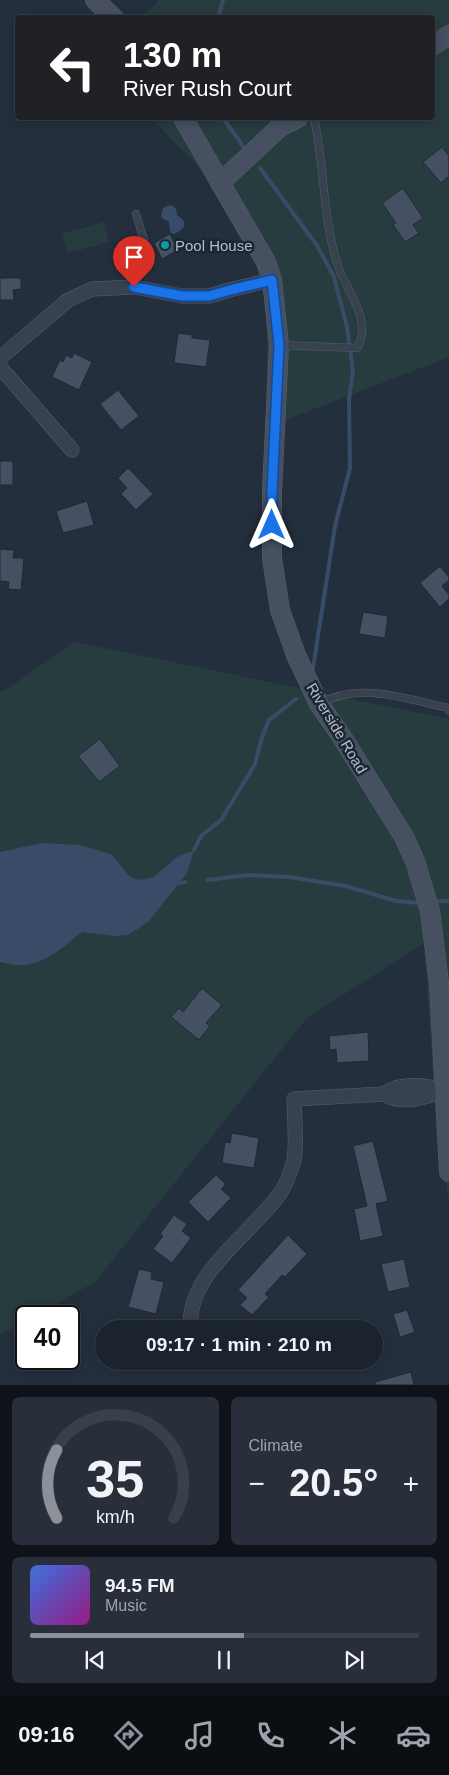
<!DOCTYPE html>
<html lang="en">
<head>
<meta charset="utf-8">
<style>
	:root { --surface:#1b232e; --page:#282f3a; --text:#f1f3f6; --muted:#a0a4aa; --line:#39404a; --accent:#8c9099 }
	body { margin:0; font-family:Helvetica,sans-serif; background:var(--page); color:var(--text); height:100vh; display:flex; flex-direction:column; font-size:19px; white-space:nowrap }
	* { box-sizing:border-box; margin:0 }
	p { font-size:16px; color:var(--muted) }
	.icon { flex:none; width:28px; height:28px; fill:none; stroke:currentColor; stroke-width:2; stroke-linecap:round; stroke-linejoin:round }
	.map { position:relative; height:1385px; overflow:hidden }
	.sheet { display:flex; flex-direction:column; gap:12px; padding:12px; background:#0f1319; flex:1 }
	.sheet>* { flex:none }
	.banner { position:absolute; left:15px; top:15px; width:420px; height:105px; border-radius:5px; box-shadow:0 2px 12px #0003,0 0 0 1px var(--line); background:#202124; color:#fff; overflow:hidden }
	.speed { position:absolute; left:15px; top:1305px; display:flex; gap:10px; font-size:25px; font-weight:700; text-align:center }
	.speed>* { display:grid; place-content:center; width:65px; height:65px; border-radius:50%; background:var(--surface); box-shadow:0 2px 12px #0003,0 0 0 1px var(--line); line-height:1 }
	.speed .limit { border:2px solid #111; border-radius:8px; background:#fff; color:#111 }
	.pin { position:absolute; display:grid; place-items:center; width:42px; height:42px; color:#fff; margin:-51px -21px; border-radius:50% 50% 50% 0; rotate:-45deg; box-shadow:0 0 5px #0007 }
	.pin .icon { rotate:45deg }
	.me { position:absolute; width:55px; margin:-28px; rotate:0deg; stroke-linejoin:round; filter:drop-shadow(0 0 4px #0008) }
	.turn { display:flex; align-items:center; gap:18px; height:105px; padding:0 25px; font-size:22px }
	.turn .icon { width:65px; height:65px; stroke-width:2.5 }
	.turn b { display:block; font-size:35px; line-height:42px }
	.big { font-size:38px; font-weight:700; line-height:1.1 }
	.sheet .widget { flex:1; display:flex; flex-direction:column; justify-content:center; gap:8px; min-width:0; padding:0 18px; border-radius:8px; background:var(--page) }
	.sheet .dial { align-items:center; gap:0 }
	.dial svg { height:130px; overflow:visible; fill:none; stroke:var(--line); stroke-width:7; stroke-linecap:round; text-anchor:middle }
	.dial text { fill:var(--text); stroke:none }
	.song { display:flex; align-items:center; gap:15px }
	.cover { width:60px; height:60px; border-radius:8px; background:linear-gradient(135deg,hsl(220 70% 55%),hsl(310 70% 35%)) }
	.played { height:5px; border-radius:2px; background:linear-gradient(90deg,var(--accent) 55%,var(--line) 55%) }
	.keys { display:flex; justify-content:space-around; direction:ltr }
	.heat { display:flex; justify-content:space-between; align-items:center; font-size:28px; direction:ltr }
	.sheet .tiles { flex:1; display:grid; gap:12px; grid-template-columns:1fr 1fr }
	.widget:last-child { grid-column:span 2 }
	.trip { position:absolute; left:95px; top:1320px; width:288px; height:50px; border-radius:25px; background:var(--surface); box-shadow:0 2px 12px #0003,0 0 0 1px var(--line); font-weight:700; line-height:50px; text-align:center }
	.menu { display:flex; height:80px; justify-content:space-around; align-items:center; background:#0b0e12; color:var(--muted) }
	.menu .icon { width:35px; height:35px }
	.menu .selected { color:var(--accent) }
	.menu b { font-size:22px; color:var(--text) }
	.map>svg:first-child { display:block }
</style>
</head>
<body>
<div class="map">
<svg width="449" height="1385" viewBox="0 0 449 1385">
	<rect width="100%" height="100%" fill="#242f3e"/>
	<path fill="#263c3f" d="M159 0H449V357L267 427V334L262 261 216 184 151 118H432V18H141Z
		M104 222 109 242 68 253 62 234Z
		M75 642 449 719V1201L437 1130 424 943 307 1018 95 1282 34 1316H26V1321L0 1335V691L5 690Z"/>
	<path fill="#394c67" d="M170 205C176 207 176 209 177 215 189 223 186 228 174 234L170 232 169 222 162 218 161 215 163 208Z
		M42 843 79 845 111 854 130 877 139 880 154 877 177 857 194 850 187 873 149 921 139 928 128 935 114 936 83 932C76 935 72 940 67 944 45 962 27 970 0 962V852Z"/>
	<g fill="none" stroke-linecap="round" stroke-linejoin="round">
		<path stroke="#394c67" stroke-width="4" d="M218 18 223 0
			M223 118 243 146
			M260 168 318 247 334 277 347 327 353 371 349 399 350 468 335 526 313 668
			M194 850 201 836 221 820 255 764 262 737 269 720 296 699
			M207 880 248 875 289 877 346 886 396 901 420 903
			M180 883 185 882
			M438 901H449"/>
	</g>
	<path fill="#455162" stroke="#1f2835" d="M442 147 449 156V176L441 183 423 162Z
		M403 188 423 218 413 225 419 233 405 242 393 225 396 223 382 203Z
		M170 234 178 250 162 259 154 243Z
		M0 278H21V289L13 290 14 300H0Z
		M178 333 192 335V338L210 340 206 367 174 363Z
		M74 353 92 362 79 390 52 377 60 360 63 362 66 355 72 358Z
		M118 390 139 416 121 430 100 404Z
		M0 461H13V485H0Z
		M128 468 153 494 136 510 121 494 127 488 118 478Z
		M87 501 94 525 63 533 56 511Z
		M0 549 14 550 13 558H24L21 590 8 589 9 582 0 581Z
		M440 566 449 577V580L442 586 449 595V599L440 607 420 583Z
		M363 612 388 616 385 638 359 634Z
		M100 739 120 766 99 782 78 756Z
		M202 988 222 1005 206 1023 210 1026 199 1040 171 1017 179 1008 183 1012Z
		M368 1032 369 1061 337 1063 336 1049 330 1050 329 1036Z
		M232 1133 259 1138 254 1168 222 1163 225 1142 230 1143Z
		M373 1141 388 1201 376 1204 383 1236 360 1241 354 1209 367 1206 353 1146Z
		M216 1175 226 1184 221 1189 231 1198 208 1222 188 1202Z
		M174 1215 187 1224 182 1231 191 1238 172 1263 153 1249 163 1236 160 1234Z
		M288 1235 307 1254 285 1277 282 1275 265 1294 269 1297 252 1315 240 1305 247 1298 238 1290Z
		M404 1259 410 1287 388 1292 381 1264Z
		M139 1269 152 1272 151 1279 164 1282 156 1314 128 1307Z
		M407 1310 415 1332 400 1337 393 1314Z
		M411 1372 414 1385H375V1382Z"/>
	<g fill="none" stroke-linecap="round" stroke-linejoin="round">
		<defs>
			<path id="lane" d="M134 287V264L144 240 136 214
				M279 345 357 348C373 320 347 292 338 266 322 217 325 167 314 118
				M319 704C358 681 407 699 448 708L449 711"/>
			<path id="street" d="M0 358 68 300 92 289 134 287 182 296H209L233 289 272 280
				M0 367 72 450
				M384 1094C400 1081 425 1085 444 1090
				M191 1329C184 1275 254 1232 281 1192 286 1185 290 1173 293 1164 298 1147 294 1118 294 1099L384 1094C402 1105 425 1098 444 1090"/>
			<path id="secondary" d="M95 0 114 18
				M432 46 449 35
				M183 118 266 262 272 280 279 345 272 491V558L280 610 296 655 319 704 342 737 404 837 415 861 430 911 439 983 449 1172
				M220 183 280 127 298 118"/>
		</defs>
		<use href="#lane" stroke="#565f6c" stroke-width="8"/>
		<use href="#street" stroke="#565f6c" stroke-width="15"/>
		<use href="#secondary" stroke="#565f6c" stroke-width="20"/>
		<use href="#lane" stroke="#38414e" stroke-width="7"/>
		<use href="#street" stroke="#38414e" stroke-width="14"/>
		<use href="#secondary" stroke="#465061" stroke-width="19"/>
	</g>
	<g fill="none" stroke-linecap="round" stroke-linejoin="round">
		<defs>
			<path id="route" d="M134 287 182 296H209L234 289 272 280 279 345 272 492V525"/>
		</defs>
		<use href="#route" stroke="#114b97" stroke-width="12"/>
		<use href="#route" stroke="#1a73e8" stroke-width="9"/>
	</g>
	<circle fill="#0f9aa8" stroke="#1d2633" stroke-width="2" cx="165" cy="245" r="5"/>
	<g text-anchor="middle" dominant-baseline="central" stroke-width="5" stroke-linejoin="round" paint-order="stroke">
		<g font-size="15" fill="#b4bcc9" stroke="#1d2633" text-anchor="start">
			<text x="175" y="245">Pool House</text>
		</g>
		<g font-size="15" fill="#b4bcc9" stroke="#1d2633">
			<text transform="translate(337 728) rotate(59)">Riverside Road</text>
		</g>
	</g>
</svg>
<div class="speed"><div class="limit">40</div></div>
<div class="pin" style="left:134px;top:287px;background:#d93025"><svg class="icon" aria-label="arrive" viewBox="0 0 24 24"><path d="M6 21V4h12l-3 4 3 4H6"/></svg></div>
<svg class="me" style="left:272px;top:525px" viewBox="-20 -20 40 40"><path d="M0-17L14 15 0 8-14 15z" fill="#1a73e8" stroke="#fff" stroke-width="4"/></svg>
<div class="trip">09:17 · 1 min · 210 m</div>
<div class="banner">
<div class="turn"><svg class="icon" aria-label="left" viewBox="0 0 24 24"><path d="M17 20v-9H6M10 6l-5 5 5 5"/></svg><div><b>130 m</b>River Rush Court</div></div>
</div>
</div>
<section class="sheet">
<div class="tiles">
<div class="widget dial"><svg viewBox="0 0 100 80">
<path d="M14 69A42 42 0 1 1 86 69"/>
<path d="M14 69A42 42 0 0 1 14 27" stroke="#8c9099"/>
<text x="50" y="56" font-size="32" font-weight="700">35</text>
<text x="50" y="72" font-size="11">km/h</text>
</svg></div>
<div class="widget"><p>Climate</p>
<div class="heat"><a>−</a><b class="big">20.5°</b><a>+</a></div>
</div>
<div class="widget">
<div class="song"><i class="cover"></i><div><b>94.5 FM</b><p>Music</p></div></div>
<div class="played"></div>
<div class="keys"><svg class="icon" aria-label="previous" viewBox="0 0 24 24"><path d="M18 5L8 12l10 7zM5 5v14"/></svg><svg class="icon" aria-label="pause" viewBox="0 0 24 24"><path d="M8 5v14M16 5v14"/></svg><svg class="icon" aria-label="next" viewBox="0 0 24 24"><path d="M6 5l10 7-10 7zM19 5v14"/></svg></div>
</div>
</div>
</section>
<nav class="menu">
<b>09:16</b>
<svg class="icon selected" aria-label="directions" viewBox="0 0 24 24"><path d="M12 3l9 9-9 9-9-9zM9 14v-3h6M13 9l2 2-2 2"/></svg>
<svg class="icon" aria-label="music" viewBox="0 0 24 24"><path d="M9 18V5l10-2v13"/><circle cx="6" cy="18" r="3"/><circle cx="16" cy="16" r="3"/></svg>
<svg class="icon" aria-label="phone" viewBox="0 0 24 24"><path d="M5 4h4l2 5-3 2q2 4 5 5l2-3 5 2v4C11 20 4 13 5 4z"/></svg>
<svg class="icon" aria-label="climate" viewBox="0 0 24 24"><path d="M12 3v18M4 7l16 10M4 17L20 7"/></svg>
<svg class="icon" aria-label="car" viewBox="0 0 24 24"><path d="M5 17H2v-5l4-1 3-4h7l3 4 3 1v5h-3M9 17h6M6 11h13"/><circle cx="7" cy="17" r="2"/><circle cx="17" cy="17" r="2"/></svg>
</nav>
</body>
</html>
